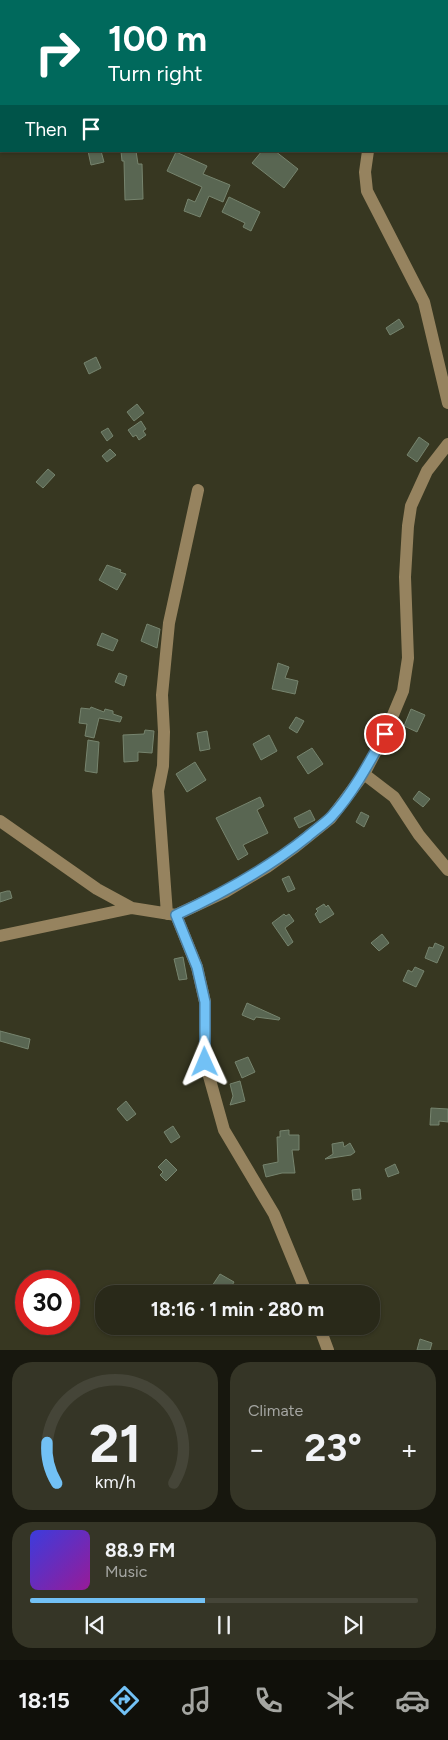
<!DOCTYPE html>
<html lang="en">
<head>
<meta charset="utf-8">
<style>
	:root { --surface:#292919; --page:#353526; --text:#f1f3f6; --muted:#a5a6a2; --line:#454538; --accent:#72c1f5 }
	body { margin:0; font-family:Figtree,sans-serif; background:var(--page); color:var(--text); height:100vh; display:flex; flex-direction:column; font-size:19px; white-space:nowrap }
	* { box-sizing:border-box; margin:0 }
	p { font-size:16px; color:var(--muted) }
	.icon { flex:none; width:28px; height:28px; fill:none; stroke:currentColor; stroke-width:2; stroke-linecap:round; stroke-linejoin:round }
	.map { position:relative; height:1350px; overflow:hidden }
	.details { display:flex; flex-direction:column; gap:12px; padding:12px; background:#17170e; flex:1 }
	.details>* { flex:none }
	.banner { position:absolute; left:0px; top:0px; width:449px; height:152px; box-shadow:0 1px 4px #0004,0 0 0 1px var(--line); background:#00695c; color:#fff; overflow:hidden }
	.speed { position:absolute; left:15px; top:1270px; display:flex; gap:10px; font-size:25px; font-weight:700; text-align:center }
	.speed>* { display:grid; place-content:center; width:65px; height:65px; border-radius:50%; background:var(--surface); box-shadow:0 1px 4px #0004,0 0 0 1px var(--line); line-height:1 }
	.speed .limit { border:8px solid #d22; background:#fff; color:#111 }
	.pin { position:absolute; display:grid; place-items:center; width:42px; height:42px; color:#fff; margin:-21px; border:2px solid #fff; border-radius:50%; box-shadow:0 1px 5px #0007 }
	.me { position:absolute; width:55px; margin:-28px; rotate:359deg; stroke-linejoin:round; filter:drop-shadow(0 0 4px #0008) }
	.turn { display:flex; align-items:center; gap:18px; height:105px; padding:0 25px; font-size:22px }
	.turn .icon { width:65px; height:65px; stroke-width:2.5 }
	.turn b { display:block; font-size:35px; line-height:42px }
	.then { display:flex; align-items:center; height:48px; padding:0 25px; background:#0003; gap:10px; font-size:19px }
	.big { font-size:38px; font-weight:700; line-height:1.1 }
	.details .card { flex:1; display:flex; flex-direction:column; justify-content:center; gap:8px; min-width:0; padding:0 18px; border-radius:20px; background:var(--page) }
	.details .dial { align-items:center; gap:0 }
	.dial svg { height:130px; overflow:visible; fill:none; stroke:var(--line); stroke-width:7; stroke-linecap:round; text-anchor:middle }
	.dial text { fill:var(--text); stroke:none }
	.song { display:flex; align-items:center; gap:15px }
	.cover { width:60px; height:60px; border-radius:8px; background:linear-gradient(135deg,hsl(240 70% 55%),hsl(300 70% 35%)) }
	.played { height:5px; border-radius:2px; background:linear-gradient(90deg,var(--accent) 45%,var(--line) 45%) }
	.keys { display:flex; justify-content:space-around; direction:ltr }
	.heat { display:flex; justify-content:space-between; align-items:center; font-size:28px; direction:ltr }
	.details .tiles { flex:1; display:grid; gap:12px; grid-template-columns:1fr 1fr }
	.card:last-child { grid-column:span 2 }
	.trip { position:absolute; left:95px; top:1285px; width:285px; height:50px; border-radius:20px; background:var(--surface); box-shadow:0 1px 4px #0004,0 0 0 1px var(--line); font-weight:700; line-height:50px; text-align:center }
	.menu { display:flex; height:80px; justify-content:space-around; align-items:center; background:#10100a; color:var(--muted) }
	.menu .icon { width:35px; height:35px }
	.menu .selected { color:var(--accent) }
	.menu b { font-size:22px; color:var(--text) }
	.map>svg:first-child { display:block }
</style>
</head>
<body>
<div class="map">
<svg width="448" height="1350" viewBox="0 0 448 1350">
	<rect width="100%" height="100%" fill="#373721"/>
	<path fill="#596652" stroke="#76846e" d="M88 151H101L104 162 91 165Z
		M121 151H136L138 164H142L143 199 125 200 124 161H122Z
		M262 151H275L298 169 284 188 252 163Z
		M176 152 207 166 203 174 230 185 223 202 209 196 200 217 184 211 188 199 195 202 202 187 167 171Z
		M229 197 260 212 251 231 243 227 245 223 222 212Z
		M399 319 404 327 390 335 386 328Z
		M96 357 101 368 89 374 84 363Z
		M137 404 144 413 134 421 127 412Z
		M141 421 146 429 143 431 146 435 139 440 136 435 133 437 128 430Z
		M108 428 113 436 107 441 101 432Z
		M419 437 429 444 417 462 407 455Z
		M110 449 116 455 107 462 102 456Z
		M48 469 55 475 43 488 36 482Z
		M107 565 121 570 120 572 126 574 117 590 99 580Z
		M147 624 160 629 157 648 141 641Z
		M102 633 118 640 113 651 97 645Z
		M278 663 289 667 285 678 298 681 295 694 272 689Z
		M119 673 127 676 124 686 115 682Z
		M91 707 104 712 105 709 113 711V714L122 717 120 722 99 718 94 738 85 736 87 724 79 723 81 708 90 709Z
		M411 709 425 715 417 732 404 726Z
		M296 717 304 721 297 733 289 728Z
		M145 730 154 731 152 753 138 752V761L124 762 123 735 144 734Z
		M207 731 210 749 200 751 197 733Z
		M269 735 277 751 261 760 253 744Z
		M88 740 99 742 97 773 85 771Z
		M312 748 323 764 308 774 297 757Z
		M195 762 206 780 187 792 176 774Z
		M419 791 430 799 423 807 413 799Z
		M260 797 264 806 257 810 268 833 243 845 248 854 238 860 216 818Z
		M310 810 315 820 299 828 294 818Z
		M361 812 369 816 364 827 356 822Z
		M289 876 295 889 288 892 282 879Z
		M7 891H10L12 898 0 902V893Z
		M324 904 326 907 328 905 334 914 320 923 315 914 318 911 316 909Z
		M284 914 286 916 289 914 294 921 285 928 293 942 288 946 272 923Z
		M382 934 389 943 379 951 371 943Z
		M435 943 444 947 437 963 425 958 429 947 433 948Z
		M183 957 187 979 179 980 174 959Z
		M415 967 424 971 416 987 403 981 408 970 412 972Z
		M247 1003 280 1018 279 1020 256 1017 254 1020 242 1015Z
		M0 1031 30 1039 28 1049 0 1041Z
		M248 1057 255 1072 242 1078 235 1062Z
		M240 1081 245 1101 230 1105 233 1096 230 1084Z
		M126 1101 136 1114 127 1121 117 1109Z
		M431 1108 448 1109V1122L439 1121V1125H430Z
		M173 1126 180 1137 171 1143 164 1132Z
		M289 1130V1135H299V1150H292L295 1173H282L266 1177 263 1165 278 1162 277 1137H280V1131Z
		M343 1142 344 1147 350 1143 355 1152 351 1155 325 1159 333 1154 332 1144Z
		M166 1159 177 1170 166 1181 160 1175 163 1172 158 1167Z
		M395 1164 399 1173 388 1177 385 1169Z
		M360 1189 361 1199 353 1200 352 1190Z
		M220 1274 234 1282 227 1294H224L212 1286Z
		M420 1339 432 1343 430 1350H417Z"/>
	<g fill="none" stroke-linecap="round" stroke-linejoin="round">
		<path stroke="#96835f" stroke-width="12" d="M300 0 301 1
			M368 151 365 172 367 191 424 302 448 403
			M364 774 394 797 419 835 448 870
			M0 821 97 889 132 908 176 915 225 892 267 867 295 847 331 818 364 774 385 734 403 691 408 658 405 577 408 526 411 506 427 471 448 444
			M167 914 158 791 163 766 164 732 162 695 169 623 198 490
			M176 915 197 967 205 1002V1062L224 1130 274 1214 307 1294
			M0 936 132 908
			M319 1326 328 1350"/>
	</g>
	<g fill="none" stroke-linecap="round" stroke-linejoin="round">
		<defs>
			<path id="route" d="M205 1062V1002L197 967 176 915C223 893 267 869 307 837 315 830 324 824 331 817 353 793 369 763 385 734"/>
		</defs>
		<use href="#route" stroke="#4a7d9f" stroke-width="12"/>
		<use href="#route" stroke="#72c1f5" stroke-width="9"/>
	</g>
</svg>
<div class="speed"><div class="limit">30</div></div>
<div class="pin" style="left:385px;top:734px;background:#d93025"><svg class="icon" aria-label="arrive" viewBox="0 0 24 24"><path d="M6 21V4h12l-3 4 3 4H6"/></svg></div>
<svg class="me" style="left:205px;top:1062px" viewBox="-20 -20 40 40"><path d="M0-17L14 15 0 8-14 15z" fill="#72c1f5" stroke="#fff" stroke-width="4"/></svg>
<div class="trip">18:16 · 1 min · 280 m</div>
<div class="banner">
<div class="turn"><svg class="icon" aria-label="right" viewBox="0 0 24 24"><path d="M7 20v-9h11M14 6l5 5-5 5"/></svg><div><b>100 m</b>Turn right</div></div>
<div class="then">Then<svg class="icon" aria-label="arrive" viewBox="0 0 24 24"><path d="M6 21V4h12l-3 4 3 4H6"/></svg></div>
</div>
</div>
<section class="details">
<div class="tiles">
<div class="card dial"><svg viewBox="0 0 100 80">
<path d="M14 69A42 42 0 1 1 86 69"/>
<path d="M14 69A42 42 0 0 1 8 44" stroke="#72c1f5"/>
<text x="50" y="56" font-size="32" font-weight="700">21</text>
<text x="50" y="72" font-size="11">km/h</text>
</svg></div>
<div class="card"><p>Climate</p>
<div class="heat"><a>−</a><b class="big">23°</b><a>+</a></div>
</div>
<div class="card">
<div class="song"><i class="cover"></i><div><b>88.9 FM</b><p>Music</p></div></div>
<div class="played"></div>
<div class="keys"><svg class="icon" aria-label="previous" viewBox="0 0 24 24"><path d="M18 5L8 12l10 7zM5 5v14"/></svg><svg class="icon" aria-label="pause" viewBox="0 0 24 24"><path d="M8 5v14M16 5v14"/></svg><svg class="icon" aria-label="next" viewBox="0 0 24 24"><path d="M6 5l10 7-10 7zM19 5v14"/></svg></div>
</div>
</div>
</section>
<nav class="menu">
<b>18:15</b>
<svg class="icon selected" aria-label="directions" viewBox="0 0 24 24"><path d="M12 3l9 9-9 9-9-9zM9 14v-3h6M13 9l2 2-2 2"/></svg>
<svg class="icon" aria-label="music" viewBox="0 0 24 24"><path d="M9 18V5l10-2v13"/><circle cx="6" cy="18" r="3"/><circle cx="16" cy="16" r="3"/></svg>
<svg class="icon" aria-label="phone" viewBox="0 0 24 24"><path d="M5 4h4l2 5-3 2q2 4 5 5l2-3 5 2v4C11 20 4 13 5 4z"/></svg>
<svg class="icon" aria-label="climate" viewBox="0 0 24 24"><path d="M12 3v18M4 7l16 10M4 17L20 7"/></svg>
<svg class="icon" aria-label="car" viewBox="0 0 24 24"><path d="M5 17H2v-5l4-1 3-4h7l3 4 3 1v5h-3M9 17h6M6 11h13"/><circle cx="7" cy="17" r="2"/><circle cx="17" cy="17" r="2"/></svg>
</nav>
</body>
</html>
